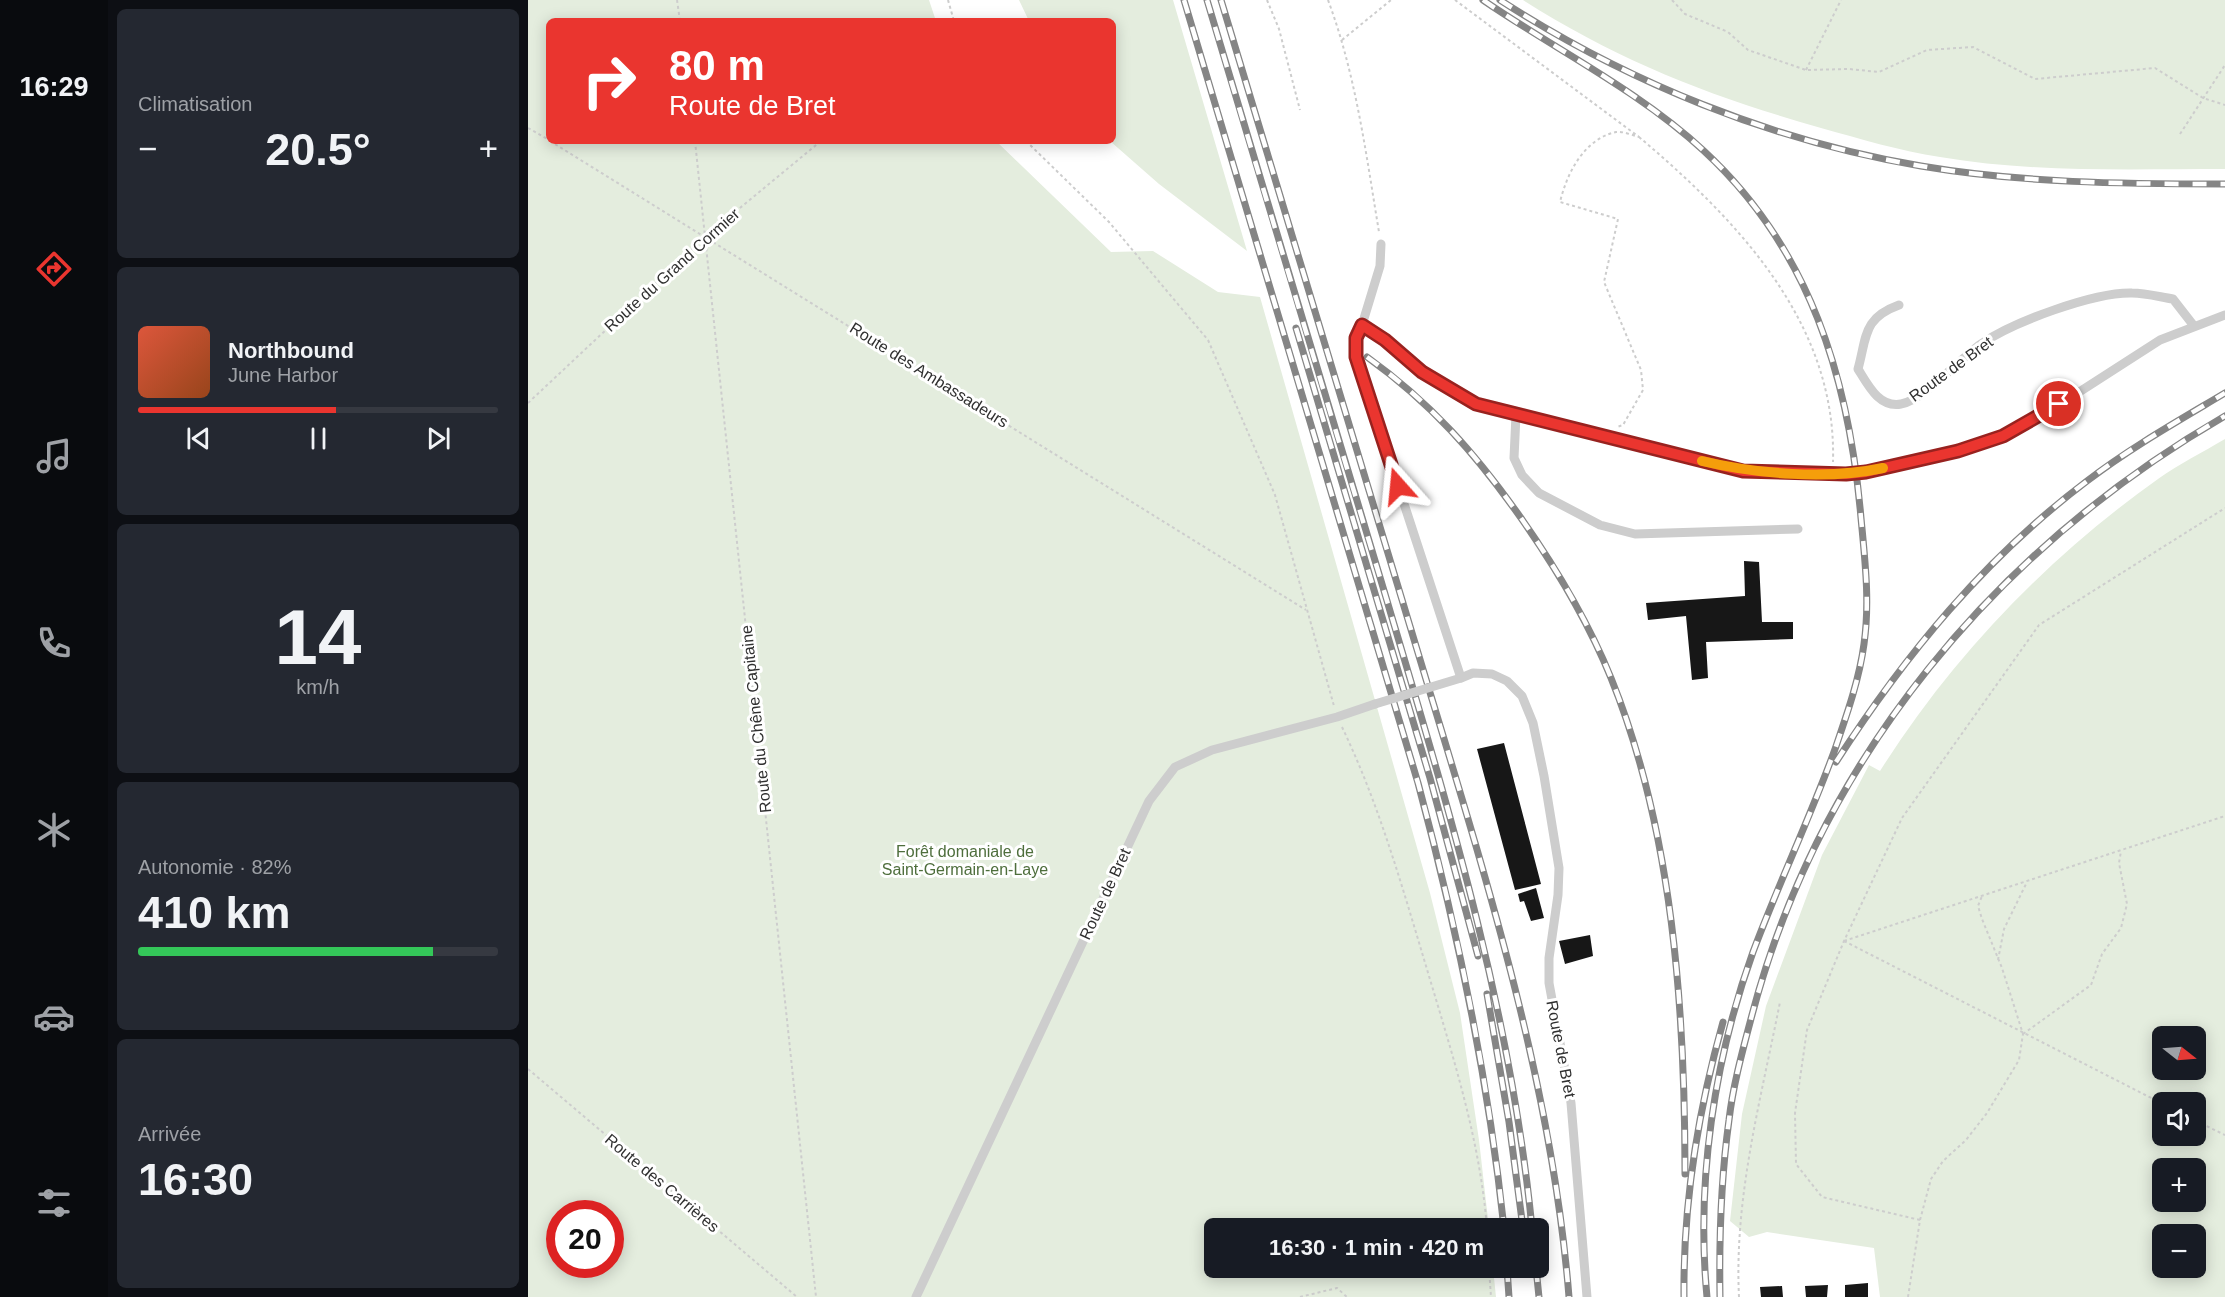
<!DOCTYPE html>
<html lang="fr">
<head>
<meta charset="utf-8">
<style>
	:root { --surface:#171b24; --page:#242831; --text:#f1f3f6; --muted:#9ea1a6; --line:#363941; --accent:#ea352f }
	body { margin:0; font-family:Arial,sans-serif; background:var(--page); color:var(--text); height:100vh; display:flex; flex-direction:column; font-size:22px; white-space:nowrap }
	* { box-sizing:border-box; margin:0 }
	p { font-size:20px; color:var(--muted) }
	.icon { flex:none; width:33px; height:33px; fill:none; stroke:currentColor; stroke-width:2; stroke-linecap:round; stroke-linejoin:round }
	.map { position:relative; flex:1; overflow:hidden }
	.panel { display:flex; flex-direction:column; gap:9px; padding:9px; background:#0d0f14; width:420px }
	.panel>* { flex:none }
	.top-card { position:absolute; left:18px; top:18px; width:570px; height:126px; border-radius:9px; box-shadow:0 3px 15px #0003; background:#ea352f; color:#fff; overflow:hidden }
	.needle { width:39px; rotate:107deg }
	.buttons { position:absolute; left:1624px; top:1026px; display:grid; gap:12px }
	.buttons a { display:grid; place-items:center; width:54px; height:54px; border-radius:9px; background:var(--surface); box-shadow:0 3px 15px #0003; font-size:30px }
	.speed { position:absolute; left:18px; top:1200px; display:flex; gap:12px; font-size:30px; font-weight:700; text-align:center }
	.speed>* { display:grid; place-content:center; width:78px; height:78px; border-radius:50%; background:var(--surface); box-shadow:0 3px 15px #0003; line-height:1 }
	.speed .limit { border:9px solid #d22; background:#fff; color:#111 }
	.pin { position:absolute; display:grid; place-items:center; width:51px; height:51px; color:#fff; margin:-26px; border:3px solid #fff; border-radius:50%; box-shadow:0 2px 6px #0007 }
	.me { position:absolute; width:66px; margin:-33px; rotate:342deg; stroke-linejoin:round; filter:drop-shadow(0 0 4px #0008) }
	.turn { display:flex; align-items:center; gap:21px; height:126px; padding:0 24px; font-size:27px }
	.turn .icon { width:78px; height:78px; stroke-width:2.5 }
	.turn b { display:block; font-size:42px; line-height:51px }
	.big { font-size:45px; font-weight:700; line-height:1.1 }
	.panel .tile { flex:1; display:flex; flex-direction:column; justify-content:center; gap:9px; min-width:0; padding:0 21px; border-radius:9px; background:var(--page) }
	.panel .dial { align-items:center; gap:0 }
	.dial b { font-size:78px; line-height:1 }
	.song { display:flex; align-items:center; gap:18px }
	.cover { width:72px; height:72px; border-radius:9px; background:linear-gradient(135deg,hsl(10 70% 55%),hsl(20 70% 35%)) }
	.played { height:6px; border-radius:3px; background:linear-gradient(90deg,var(--accent) 55%,var(--line) 55%) }
	.keys { display:flex; justify-content:space-around; direction:ltr }
	.heat { display:flex; justify-content:space-between; align-items:center; font-size:33px; direction:ltr }
	.charge { height:9px; border-radius:4px; background:linear-gradient(90deg,#34c759 82%,var(--line) 0) }
	.trip { position:absolute; left:676px; top:1218px; width:345px; height:60px; border-radius:9px; background:var(--surface); box-shadow:0 3px 15px #0003; font-weight:700; line-height:60px; text-align:center }
	main { display:flex; flex:1; min-height:0 }
	.menu { display:flex; flex-direction:column; width:108px; justify-content:space-around; align-items:center; background:#090b0e; color:var(--muted) }
	.menu .icon { width:42px; height:42px }
	.menu .on { color:var(--accent) }
	.menu b { font-size:27px; color:var(--text) }
	.map>svg:first-child { display:block }
</style>
</head>
<body>
<main>
<nav class="menu">
<b>16:29</b>
<svg class="icon on" aria-label="directions" viewBox="0 0 24 24"><path d="M12 3l9 9-9 9-9-9zM9 14v-3h6M13 9l2 2-2 2"/></svg>
<svg class="icon" aria-label="music" viewBox="0 0 24 24"><path d="M9 18V5l10-2v13"/><circle cx="6" cy="18" r="3"/><circle cx="16" cy="16" r="3"/></svg>
<svg class="icon" aria-label="phone" viewBox="0 0 24 24"><path d="M5 4h4l2 5-3 2q2 4 5 5l2-3 5 2v4C11 20 4 13 5 4z"/></svg>
<svg class="icon" aria-label="climate" viewBox="0 0 24 24"><path d="M12 3v18M4 7l16 10M4 17L20 7"/></svg>
<svg class="icon" aria-label="car" viewBox="0 0 24 24"><path d="M5 17H2v-5l4-1 3-4h7l3 4 3 1v5h-3M9 17h6M6 11h13"/><circle cx="7" cy="17" r="2"/><circle cx="17" cy="17" r="2"/></svg>
<svg class="icon" aria-label="filters" viewBox="0 0 24 24"><path d="M4 7h16M4 17h16"/><circle cx="9" cy="7" r="2"/><circle cx="15" cy="17" r="2"/></svg>
</nav>
<section class="panel">
<div class="tile"><p>Climatisation</p>
<div class="heat"><a>−</a><b class="big">20.5°</b><a>+</a></div>
</div>
<div class="tile">
<div class="song"><i class="cover"></i><div><b>Northbound</b><p>June Harbor</p></div></div>
<div class="played"></div>
<div class="keys"><svg class="icon" aria-label="previous" viewBox="0 0 24 24"><path d="M18 5L8 12l10 7zM5 5v14"/></svg><svg class="icon" aria-label="pause" viewBox="0 0 24 24"><path d="M8 5v14M16 5v14"/></svg><svg class="icon" aria-label="next" viewBox="0 0 24 24"><path d="M6 5l10 7-10 7zM19 5v14"/></svg></div>
</div>
<div class="tile dial"><b>14</b><p>km/h</p></div>
<div class="tile"><p>Autonomie · 82%</p><b class="big">410 km</b><div class="charge"></div></div>
<div class="tile"><p>Arrivée</p><b class="big">16:30</b></div>
</section>
<div class="map">
<svg width="1697" height="1297" viewBox="0 0 1697 1297">
	<rect width="100%" height="100%" fill="#fff"/>
	<path fill="#e4edde" fill-rule="evenodd" d="M0 0H401L408 21H21V141H468L583 252 625 251 690 292 732 297 902 893 932 1013 951 1140 961 1228H687V1268H965L968 1297H0ZM32 1214H82V1264H32Z
		M491 0H645L719 251 631 184 582 141H585V21H501Z
		M995 0H1697V169C1603 169 1505 173 1412 157 1372 151 1333 139 1293 128 1184 97 1091 61 995 0Z
		M1697 439V1297H1352L1346 1248 1239 1232 1221 1237 1202 1221 1214 1114 1238 1006 1294 855 1341 765 1352 771C1424 657 1520 557 1630 479 1651 464 1675 452 1697 439ZM1635 1036H1668V1070H1635ZM1635 1102H1668V1136H1635ZM1635 1168H1668V1202H1635ZM1635 1234H1668V1268H1635Z"/>
	<path fill="#171717" d="M1216 561 1231 562 1234 622H1265V639L1178 642 1180 678 1164 680 1158 616 1120 620 1118 603 1217 596Z
		M976 743 1013 884 987 890 949 749Z
		M1008 888 1016 918 1003 921 996 901 992 902 990 894Z
		M1062 935 1065 956 1037 964 1031 941Z
		M1340 1283V1297H1317V1285Z
		M1300 1285 1299 1297H1278L1277 1286Z
		M1254 1286 1255 1297H1233L1232 1287Z"/>
	<g fill="none" stroke-linecap="round" stroke-linejoin="round">
		<path stroke="#cdcdcd" stroke-width="2" stroke-dasharray="3 3" stroke-linecap="butt" d="M149 0 152 21
			M420 0 426 21
			M739 0 751 29 772 110
			M800 0C828 75 838 154 851 232
			M927 0 1111 137C1104 135 1094 131 1088 132 1056 139 1039 173 1032 202L1090 219 1076 282 1113 370 1115 390 1095 425 1089 427
			M1144 0 1157 14 1200 32 1220 50 1278 70 1321 69 1351 72 1399 50 1445 47 1507 79 1627 68 1675 98 1697 105
			M814 40 863 0
			M1278 70 1313 0
			M0 128 21 140
			M1652 134 1697 65
			M1111 137C1209 220 1309 323 1305 462
			M22 141 778 610
			M167 141 288 1297
			M498 141 581 222 680 340 747 495 806 706
			M0 403 178 236 293 141
			M814 727C852 806 876 893 901 976 926 1060 952 1141 959 1228
			M1316 941 1697 816
			M1316 941 1635 1104
			M1470 960 1476 929 1498 884
			M1495 1034 1563 985 1574 954 1593 928 1599 904 1591 863 1593 851
			M0 1069 269 1297
			M1668 1121 1697 1135
			M1392 1220 1294 1197 1268 1164 1267 1113 1279 1030 1316 941 1374 818 1511 625 1697 508
			M961 1268 963 1297
			M772 1297 809 1288 819 1297
			M1211 1297C1206 1197 1233 1099 1252 1002
			M1380 1297 1392 1220 1403 1179 1415 1161 1438 1140 1459 1113 1491 1060 1495 1034 1474 968 1454 919 1450 906 1454 896"/>
		<path stroke="#cdcdcd" stroke-width="9" d="M1371 305C1335 318 1339 336 1330 369 1340 385 1351 408 1373 404 1394 401 1434 357 1453 344 1485 322 1566 292 1604 293 1618 293 1632 297 1645 299L1666 326
			M834 325 852 266 853 244
			M988 415 986 458 994 475 1011 493 1072 525 1107 534 1270 529
			M388 1297 621 801 647 767 684 750 809 717 847 704
			M1059 1297 1043 1103 1021 983V958L1030 895 1031 868 1016 776 1005 723 994 696 979 681 964 674 945 673 933 678 828 357V338L834 325 857 340 894 372 948 403 1215 471 1318 474 1338 472 1430 451 1475 436 1517 414 1632 340 1697 315"/>
		<defs>
			<path id="rail" d="M656 0 890 783C930 932 960 1076 976 1228
				M679 0C738 198 797 396 857 594 919 803 983 1011 1004 1228
				M693 0C760 222 827 444 894 666 956 872 1024 1082 1041 1297
				M955 0C1028 50 1110 90 1176 151 1282 249 1321 378 1333 518 1337 561 1342 602 1336 644 1331 681 1318 717 1306 752 1281 820 1250 885 1225 952 1186 1060 1168 1182 1179 1297
				M972 0C1099 82 1244 141 1393 166 1493 183 1596 184 1697 184
				M768 328 902 778 950 956
				M839 357C903 403 947 453 993 518 1028 568 1060 621 1083 678 1145 831 1157 1010 1157 1174
				M1308 762C1377 655 1457 558 1559 481 1602 448 1650 421 1697 393
				M959 994 981 1122 995 1228
				M979 1268 981 1297
				M1008 1268 1011 1297
				M1156 1297C1155 1204 1170 1111 1195 1022
				M1192 1297C1191 1238 1193 1178 1201 1120 1205 1085 1215 1049 1224 1015 1292 758 1469 548 1697 416"/>
		</defs>
		<use href="#rail" stroke="#858585" stroke-width="7"/>
		<use href="#rail" stroke="#fff" stroke-width="4.5" stroke-dasharray="14" stroke-linecap="butt"/>
		<path stroke="#cdcdcd" stroke-width="9" d="M847 704 933 678"/>
	</g>
	<g fill="none" stroke-linecap="round" stroke-linejoin="round">
		<defs>
			<path id="route" d="M870 486 828 357V338L834 325 857 340 894 372 948 404 1215 471 1318 474 1338 472 1430 451 1475 436 1531 404"/>
		</defs>
		<use href="#route" stroke="#98221f" stroke-width="15"/>
		<use href="#route" stroke="#ea352f" stroke-width="10"/>
		<path stroke="#f59e0b" stroke-width="10" d="M1174 461C1228 474 1300 480 1355 468"/>
	</g>
	<g text-anchor="middle" dominant-baseline="central" stroke-width="6" stroke-linejoin="round" paint-order="stroke">
		<g font-size="16" fill="#303030" stroke="#fff">
			<text transform="translate(144 270) rotate(-42)">Route du Grand Cormier</text>
			<text transform="translate(1423 369) rotate(-36)">Route de Bret</text>
			<text transform="translate(401 375) rotate(32)">Route des Ambassadeurs</text>
			<text transform="translate(228 719) rotate(-96)">Route du Chêne Capitaine</text>
			<text transform="translate(577 894) rotate(-65)">Route de Bret</text>
			<text transform="translate(1033 1049) rotate(79)">Route de Bret</text>
			<text transform="translate(134 1183) rotate(40)">Route des Carrières</text>
		</g>
		<g font-size="16" fill="#4e6e3c" stroke="#fff">
			<text x="437" y="851">Forêt domaniale de<tspan x="437" dy="18">Saint-Germain-en-Laye</tspan></text>
		</g>
	</g>
</svg>
<div class="buttons">
<a><svg class="needle" viewBox="-14 -14 28 28"><path d="M0-13l5 13h-10z" fill="#e53935"/><path d="M0 13l5-13h-10z" fill="#9ea1a6"/></svg></a>
<a><svg class="icon" aria-label="sound" viewBox="0 0 24 24"><path d="M4 9h4l5-4v14l-5-4H4zM17 9q2 3 0 6"/></svg></a>
<a>+</a>
<a>−</a>
</div>
<div class="speed"><div class="limit">20</div></div>
<div class="pin" style="left:1531px;top:404px;background:#d93025"><svg class="icon" aria-label="arrive" viewBox="0 0 24 24"><path d="M6 21V4h12l-3 4 3 4H6"/></svg></div>
<svg class="me" style="left:870px;top:486px" viewBox="-20 -20 40 40"><path d="M0-17L14 15 0 8-14 15z" fill="#ea352f" stroke="#fff" stroke-width="4"/></svg>
<div class="trip">16:30 · 1 min · 420 m</div>
<div class="top-card">
<div class="turn"><svg class="icon" aria-label="right" viewBox="0 0 24 24"><path d="M7 20v-9h11M14 6l5 5-5 5"/></svg><div><b>80 m</b>Route de Bret</div></div>
</div>
</div>
</main>
</body>
</html>
